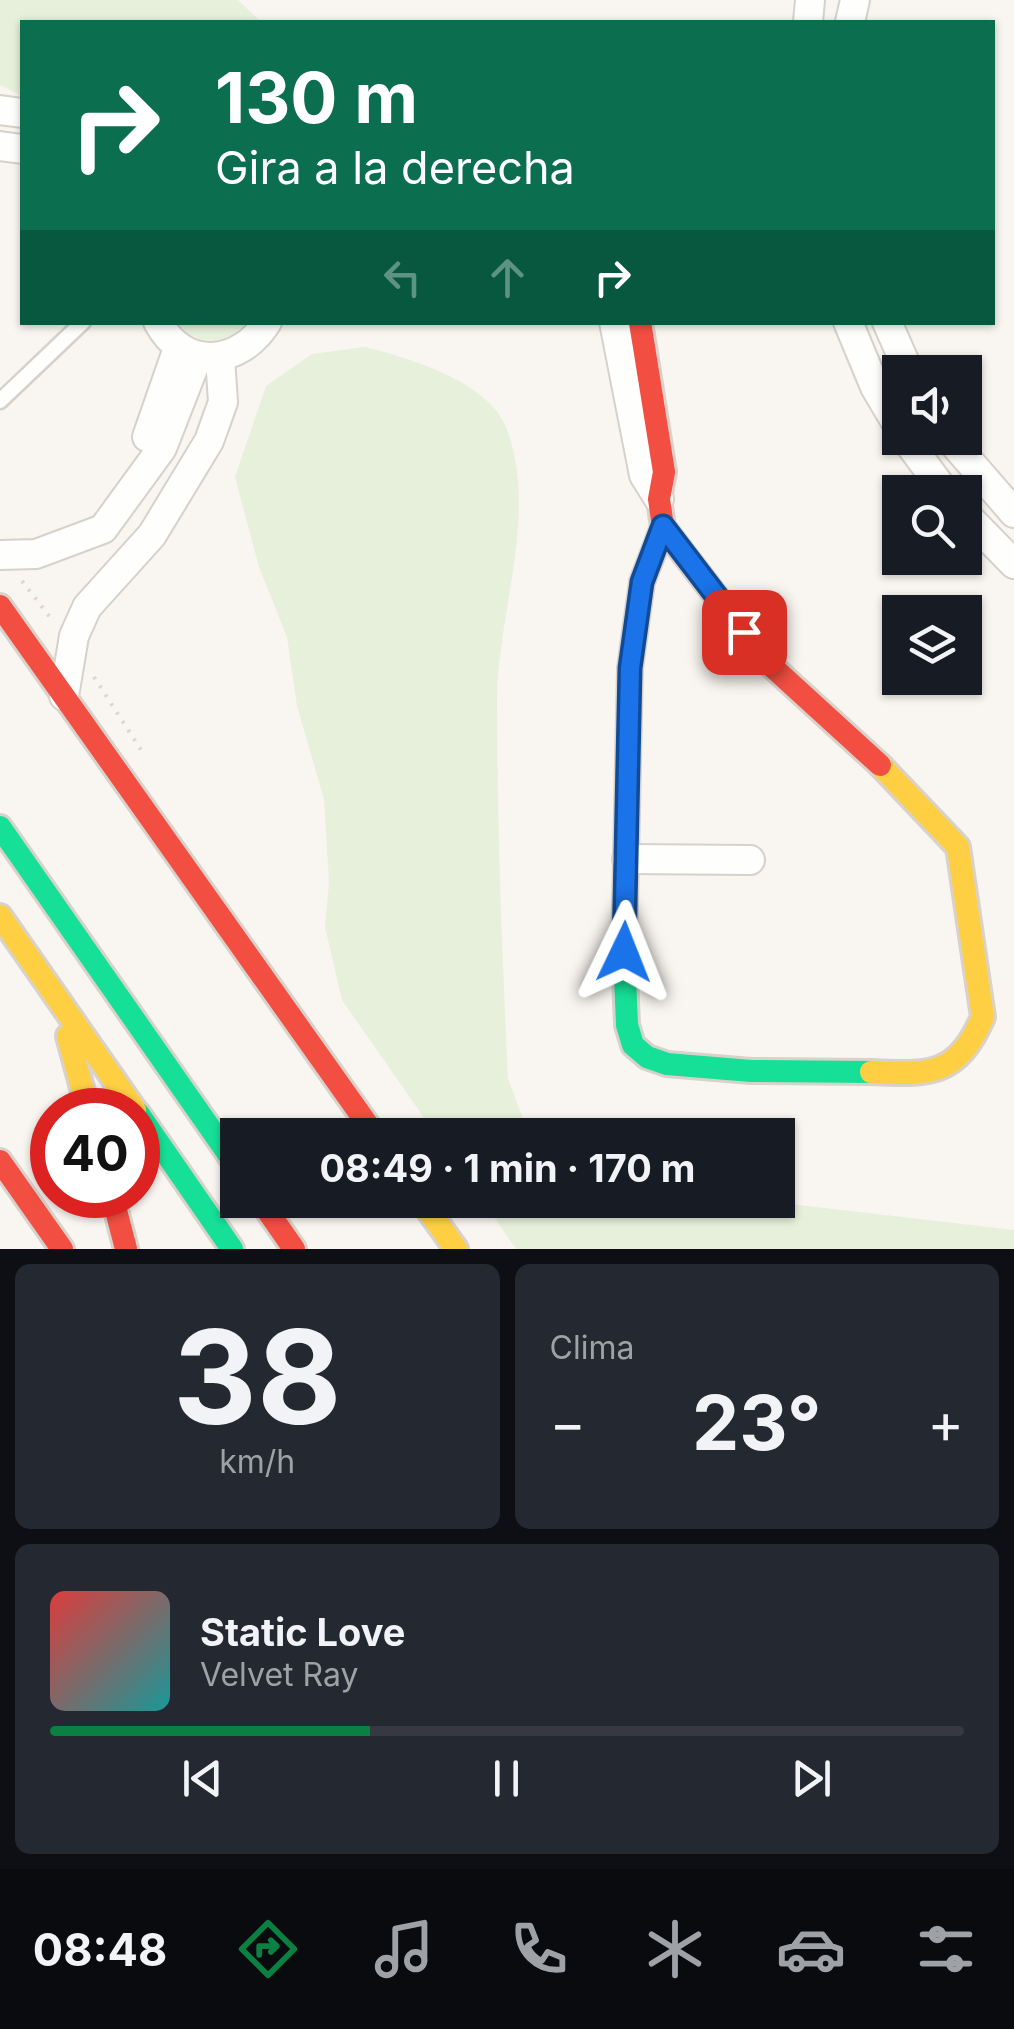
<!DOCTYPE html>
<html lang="es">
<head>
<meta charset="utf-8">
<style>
	:root { --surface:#171b24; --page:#242831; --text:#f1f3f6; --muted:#9ea1a6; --line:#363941; --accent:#0b8043 }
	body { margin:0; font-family:Inter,sans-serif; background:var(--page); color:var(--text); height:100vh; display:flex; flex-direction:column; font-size:38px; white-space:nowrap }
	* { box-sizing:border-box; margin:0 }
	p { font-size:32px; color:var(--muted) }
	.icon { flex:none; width:55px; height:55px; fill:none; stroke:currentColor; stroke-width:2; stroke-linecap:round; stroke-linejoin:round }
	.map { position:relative; height:1249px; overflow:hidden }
	.details { display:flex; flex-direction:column; gap:15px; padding:15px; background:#0d0f14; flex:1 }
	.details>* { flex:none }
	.hud { position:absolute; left:20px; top:20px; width:975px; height:305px; border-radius:0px; box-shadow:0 2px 8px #0004; background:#0b6e4f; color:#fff; overflow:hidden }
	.fabs { position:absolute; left:882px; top:355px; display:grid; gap:20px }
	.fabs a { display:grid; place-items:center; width:100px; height:100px; border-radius:0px; background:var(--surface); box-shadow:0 2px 8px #0004; font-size:50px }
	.speed { position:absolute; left:30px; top:1088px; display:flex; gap:20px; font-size:50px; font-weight:700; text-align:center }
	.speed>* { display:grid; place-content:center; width:130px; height:130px; border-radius:50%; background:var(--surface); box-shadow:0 2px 8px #0004; line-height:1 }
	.speed .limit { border:15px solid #d22; background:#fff; color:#111 }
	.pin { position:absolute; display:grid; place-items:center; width:85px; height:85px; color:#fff; margin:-42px; border-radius:20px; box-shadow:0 5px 15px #0006 }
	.me { position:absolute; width:110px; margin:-55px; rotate:2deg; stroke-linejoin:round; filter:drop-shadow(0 0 8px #0008) }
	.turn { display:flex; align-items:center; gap:35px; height:210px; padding:0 30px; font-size:45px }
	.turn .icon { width:130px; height:130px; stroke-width:2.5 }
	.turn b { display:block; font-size:70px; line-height:85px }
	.lanes { display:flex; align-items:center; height:95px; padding:0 30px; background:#0003; justify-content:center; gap:50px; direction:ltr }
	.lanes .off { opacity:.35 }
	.big { font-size:75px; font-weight:700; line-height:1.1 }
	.details .card { flex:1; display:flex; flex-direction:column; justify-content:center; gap:15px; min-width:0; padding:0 35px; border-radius:15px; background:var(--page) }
	.details .dial { align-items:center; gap:0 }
	.dial b { font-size:130px; line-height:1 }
	.song { display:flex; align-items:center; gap:30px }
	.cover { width:120px; height:120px; border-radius:15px; background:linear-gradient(135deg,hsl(0 70% 55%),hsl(180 70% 35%)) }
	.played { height:10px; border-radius:5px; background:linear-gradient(90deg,var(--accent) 35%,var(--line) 35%) }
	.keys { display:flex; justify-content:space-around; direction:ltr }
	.heat { display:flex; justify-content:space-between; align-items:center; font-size:55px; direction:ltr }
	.details .tiles { flex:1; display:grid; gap:15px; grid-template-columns:1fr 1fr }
	.card:last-child { grid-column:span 2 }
	.trip { position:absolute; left:220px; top:1118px; width:575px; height:100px; border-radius:0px; background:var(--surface); box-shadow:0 2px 8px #0004; font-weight:700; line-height:100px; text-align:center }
	.dock { display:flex; height:160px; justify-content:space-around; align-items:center; background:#090b0e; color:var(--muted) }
	.dock .icon { width:70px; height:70px }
	.dock .active { color:var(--accent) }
	.dock b { font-size:45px; color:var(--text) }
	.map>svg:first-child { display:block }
</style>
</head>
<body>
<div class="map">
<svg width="1014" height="1249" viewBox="0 0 1014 1249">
	<rect width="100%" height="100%" fill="#f9f5f0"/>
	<path fill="#e7f0db" d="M0 0H238L261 22H22V96L0 85Z
		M176 323H246C226 346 197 346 176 323Z
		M365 347C408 358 488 381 506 427 539 512 498 611 497 698 497 825 502 952 508 1079L529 1135H436L342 1000 325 927 329 882 324 799 297 706 287 637 259 567 235 477 266 386 312 354Z
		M482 1200H756L1014 1230V1249H516Z"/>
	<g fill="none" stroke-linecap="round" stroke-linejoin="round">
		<defs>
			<path id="lane" d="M0 401 83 322"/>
			<path id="street" d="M808 22 810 0
				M850 22 855 0
				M0 110 22 113
				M0 146 22 149
				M158 322C184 371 240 366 267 322
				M614 322 644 475 659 499
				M848 322 875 387 900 429
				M887 322 909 372
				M147 437 178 348
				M905 438 945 492
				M949 438 1014 513
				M965 514 1014 564
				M0 555 36 554 103 529 162 448 198 356
				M64 696 74 636 87 607 152 535 209 441 223 402 220 358
				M627 859 750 860"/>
			<path id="fast" d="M663 527 642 582 630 668 624 952 627 1025 633 1045 647 1057 667 1064 751 1071 871 1072
				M0 827 238 1168
				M138 1113 232 1249"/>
			<path id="slow" d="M0 916 135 1110
				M68 1036 88 1110
				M871 1072C931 1075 957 1076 983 1017L958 847 880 765
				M421 1200 456 1249"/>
			<path id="jam" d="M640 322 664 472 659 499 663 527 765 660 880 765
				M0 606 375 1135
				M0 1161 62 1249
				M112 1195 126 1249
				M260 1200 294 1249"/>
		</defs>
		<use href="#lane" stroke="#d7d1cb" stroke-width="19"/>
		<use href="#street" stroke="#d7d1cb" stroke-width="32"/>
		<use href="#fast" stroke="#d9d2cb" stroke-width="28"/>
		<use href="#slow" stroke="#d9d2cb" stroke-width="28"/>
		<use href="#jam" stroke="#d9d2cb" stroke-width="28"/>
		<path stroke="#dcd5d0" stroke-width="4" stroke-dasharray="2.5 8" stroke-linecap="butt" d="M22 581 53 621
			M94 677 143 753"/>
		<use href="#lane" stroke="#fefefd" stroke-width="14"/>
		<use href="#street" stroke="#fefefd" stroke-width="28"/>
		<use href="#fast" stroke="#16e098" stroke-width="22"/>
		<use href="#slow" stroke="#ffcf43" stroke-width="22"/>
		<use href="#jam" stroke="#f24e42" stroke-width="22"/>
	</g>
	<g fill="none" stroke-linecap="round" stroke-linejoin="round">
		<defs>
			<path id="route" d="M624 952 630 668 642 582 663 526 744 632"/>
		</defs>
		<use href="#route" stroke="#114b97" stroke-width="25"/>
		<use href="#route" stroke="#1a73e8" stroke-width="18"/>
	</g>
</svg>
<div class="fabs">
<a><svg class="icon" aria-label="sound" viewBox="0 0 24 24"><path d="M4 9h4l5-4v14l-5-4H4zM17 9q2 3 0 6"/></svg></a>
<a><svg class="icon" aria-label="search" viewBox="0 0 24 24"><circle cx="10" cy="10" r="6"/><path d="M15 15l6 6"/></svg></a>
<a><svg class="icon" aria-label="layers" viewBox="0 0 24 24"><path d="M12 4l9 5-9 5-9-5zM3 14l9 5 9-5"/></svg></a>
</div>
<div class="speed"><div class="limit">40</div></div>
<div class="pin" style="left:744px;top:632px;background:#d93025"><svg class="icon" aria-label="arrive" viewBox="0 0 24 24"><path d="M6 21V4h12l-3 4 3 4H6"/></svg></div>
<svg class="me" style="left:624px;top:952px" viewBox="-20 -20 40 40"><path d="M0-17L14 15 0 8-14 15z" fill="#1a73e8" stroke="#fff" stroke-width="4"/></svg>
<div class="trip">08:49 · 1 min · 170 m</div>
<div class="hud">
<div class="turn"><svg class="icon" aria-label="right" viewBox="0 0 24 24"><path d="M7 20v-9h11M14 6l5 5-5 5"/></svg><div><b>130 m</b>Gira a la derecha</div></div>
<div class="lanes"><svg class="icon off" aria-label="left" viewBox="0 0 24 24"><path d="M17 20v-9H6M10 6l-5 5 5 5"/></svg><svg class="icon off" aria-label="ahead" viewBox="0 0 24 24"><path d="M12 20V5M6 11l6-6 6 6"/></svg><svg class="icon" aria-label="right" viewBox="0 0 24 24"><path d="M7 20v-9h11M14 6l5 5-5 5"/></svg></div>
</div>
</div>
<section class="details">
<div class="tiles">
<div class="card dial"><b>38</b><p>km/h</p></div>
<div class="card"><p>Clima</p>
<div class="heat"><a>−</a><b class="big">23°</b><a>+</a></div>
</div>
<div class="card">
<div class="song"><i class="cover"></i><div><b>Static Love</b><p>Velvet Ray</p></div></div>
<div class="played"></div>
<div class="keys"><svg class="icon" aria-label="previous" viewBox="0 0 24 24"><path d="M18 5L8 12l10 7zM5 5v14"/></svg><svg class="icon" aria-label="pause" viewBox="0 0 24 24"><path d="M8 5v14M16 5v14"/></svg><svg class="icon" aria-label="next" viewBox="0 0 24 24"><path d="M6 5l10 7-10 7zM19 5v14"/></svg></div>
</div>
</div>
</section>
<nav class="dock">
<b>08:48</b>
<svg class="icon active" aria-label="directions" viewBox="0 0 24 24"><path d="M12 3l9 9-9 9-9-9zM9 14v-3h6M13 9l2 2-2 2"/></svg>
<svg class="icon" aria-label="music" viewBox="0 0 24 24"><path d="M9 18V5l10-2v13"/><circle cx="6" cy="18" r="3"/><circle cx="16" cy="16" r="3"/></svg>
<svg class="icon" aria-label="phone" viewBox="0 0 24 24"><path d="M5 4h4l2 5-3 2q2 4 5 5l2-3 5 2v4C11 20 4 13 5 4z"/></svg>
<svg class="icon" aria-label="climate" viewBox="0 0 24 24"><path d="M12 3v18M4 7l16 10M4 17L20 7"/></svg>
<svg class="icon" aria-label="car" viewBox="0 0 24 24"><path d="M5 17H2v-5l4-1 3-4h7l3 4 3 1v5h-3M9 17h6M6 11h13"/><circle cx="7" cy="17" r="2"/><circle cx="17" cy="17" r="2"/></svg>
<svg class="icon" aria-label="filters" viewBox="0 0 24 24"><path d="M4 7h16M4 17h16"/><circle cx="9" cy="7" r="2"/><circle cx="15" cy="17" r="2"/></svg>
</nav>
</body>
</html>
